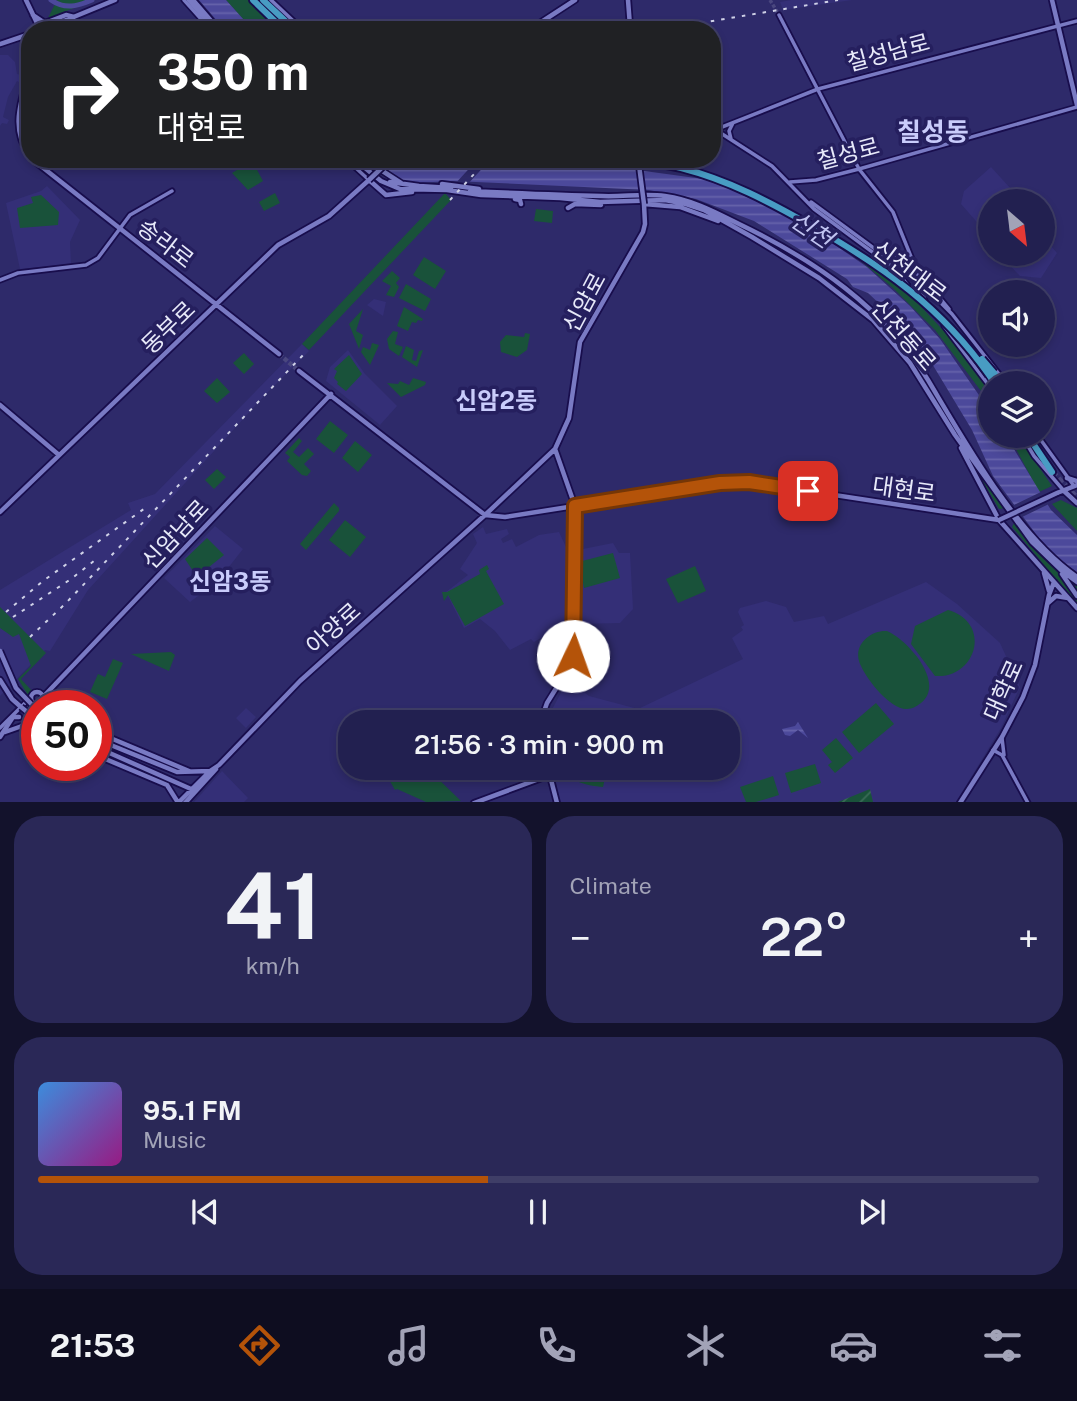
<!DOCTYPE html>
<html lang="en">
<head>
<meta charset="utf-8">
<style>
	:root { --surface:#222050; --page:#2a2857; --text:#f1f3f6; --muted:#a2a3b7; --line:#3f3e67; --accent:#b45309 }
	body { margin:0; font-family:"Public Sans","Noto Sans KR",sans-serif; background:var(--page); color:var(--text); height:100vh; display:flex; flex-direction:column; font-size:26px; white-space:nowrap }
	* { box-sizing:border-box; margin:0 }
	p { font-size:23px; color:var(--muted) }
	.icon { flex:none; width:38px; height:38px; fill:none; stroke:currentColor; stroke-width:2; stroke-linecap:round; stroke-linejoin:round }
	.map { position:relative; height:802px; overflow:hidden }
	.side { display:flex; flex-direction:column; gap:14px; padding:14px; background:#13122c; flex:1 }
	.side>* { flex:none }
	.hud { position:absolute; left:21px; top:21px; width:700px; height:147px; border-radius:28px; box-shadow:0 4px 10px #0003,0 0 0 2px var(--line); background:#202124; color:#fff; overflow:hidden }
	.needle { width:46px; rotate:152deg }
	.controls { position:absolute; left:978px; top:189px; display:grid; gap:14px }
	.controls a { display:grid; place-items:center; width:77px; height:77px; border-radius:50%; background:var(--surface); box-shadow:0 4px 10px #0003,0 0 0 2px var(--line); font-size:35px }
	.speed { position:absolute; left:21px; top:690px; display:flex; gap:14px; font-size:35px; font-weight:700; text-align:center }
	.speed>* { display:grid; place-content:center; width:91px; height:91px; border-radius:50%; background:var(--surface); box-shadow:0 4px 10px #0003,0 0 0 2px var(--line); line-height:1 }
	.speed .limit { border:10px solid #d22; background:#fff; color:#111 }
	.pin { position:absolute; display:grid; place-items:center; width:60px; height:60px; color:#fff; margin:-30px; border-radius:14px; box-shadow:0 4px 10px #0006 }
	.me { position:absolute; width:77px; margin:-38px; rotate:3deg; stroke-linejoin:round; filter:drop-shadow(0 0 5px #0008) }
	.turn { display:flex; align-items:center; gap:24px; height:147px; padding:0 21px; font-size:32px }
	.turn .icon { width:91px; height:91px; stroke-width:2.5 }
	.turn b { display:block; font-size:49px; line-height:60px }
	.big { font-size:52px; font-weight:600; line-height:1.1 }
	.side .widget { flex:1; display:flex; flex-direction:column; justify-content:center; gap:10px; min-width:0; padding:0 24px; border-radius:28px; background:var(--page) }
	.side .dial { align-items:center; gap:0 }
	.dial b { font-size:91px; line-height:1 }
	.song { display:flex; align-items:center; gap:21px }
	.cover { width:84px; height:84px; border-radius:10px; background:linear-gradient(135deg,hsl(210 70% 55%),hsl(310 70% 35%)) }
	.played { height:7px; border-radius:4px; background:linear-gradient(90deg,var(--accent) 45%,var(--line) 45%) }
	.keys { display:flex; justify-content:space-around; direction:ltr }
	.heat { display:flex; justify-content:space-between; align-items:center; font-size:38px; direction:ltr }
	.side .tiles { flex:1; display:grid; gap:14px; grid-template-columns:1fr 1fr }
	.widget:last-child { grid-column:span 2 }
	.trip { position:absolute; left:338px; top:710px; width:402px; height:70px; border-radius:28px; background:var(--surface); box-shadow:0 4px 10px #0003,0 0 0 2px var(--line); font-weight:600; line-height:70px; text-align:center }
	.tab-bar { display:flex; height:112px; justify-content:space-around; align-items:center; background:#0e0d20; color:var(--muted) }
	.tab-bar .icon { width:49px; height:49px }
	.tab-bar .current { color:var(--accent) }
	.tab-bar b { font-size:32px; color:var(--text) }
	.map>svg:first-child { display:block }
</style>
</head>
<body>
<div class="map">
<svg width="1077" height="803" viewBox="0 0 1077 803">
	<defs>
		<pattern id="garden-furrows" width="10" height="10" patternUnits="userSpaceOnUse" patternTransform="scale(1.75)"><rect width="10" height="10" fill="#19523a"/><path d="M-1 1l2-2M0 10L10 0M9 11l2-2" fill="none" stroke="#3a6b57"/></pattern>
		<pattern id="water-rules" width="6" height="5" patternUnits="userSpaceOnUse" patternTransform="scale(1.75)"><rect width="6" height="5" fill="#4c499b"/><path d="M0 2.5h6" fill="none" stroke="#6663aa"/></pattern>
	</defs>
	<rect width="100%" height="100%" fill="#2e2a6a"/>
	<path fill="#342f77" d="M791 0H852L783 10 780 2Z
		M0 55H8L15 62 17 74 21 75 19 82 17 81 8 97 3 117 9 120 7 124 2 123 0 126Z
		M991 167 1011 189 1027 194 1033 201H990V237L961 204 964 191Z
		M47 186 80 220 70 242 71 264 20 269 6 203 41 191Z
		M1043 211 1044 238 1057 253 1041 278 1020 276 999 254H1043Z
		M374 299 386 302 383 316 367 305Z
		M302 344 309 351 264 396 88 590 50 651 45 650 0 696V590L131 510 128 503 155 494Z
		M348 350 365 374 397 406 380 425 326 381 330 367Z
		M215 526 243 549 217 582 190 602 164 578Z
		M483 527 486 534 507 529 509 534 501 539 503 543 512 539 516 547 539 535 559 532 571 558 570 641 548 634 534 642 531 639 510 650 495 631 480 619 464 628 446 592 468 575 460 569 477 543 473 534Z
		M613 543 619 553H630L633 609 620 623 579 624 580 565 583 549Z
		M926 582 957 604 1000 643 1020 687 1001 728 956 802H560L553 768H728V723H545L568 679 589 696 638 709 743 659 732 638 743 630 741 627 744 625 738 612 740 608 766 601 786 607 794 622 824 616 828 624Z
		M246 708 256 717 246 728 236 718Z
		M222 771 248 798 244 802H194Z"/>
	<path fill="#19523a" d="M57 0H95L48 18Z
		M226 0H248L278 30H253Z
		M248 159 255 160V166L263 181 248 190 232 173 247 164Z
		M275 193 280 203 264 211 259 202Z
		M445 193 451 200 309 350 302 344Z
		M41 195 59 212 58 225 20 228 17 208 33 203 31 197Z
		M536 209 553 211 552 223 534 221Z
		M424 257 446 271 435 289 413 275Z
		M862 258 899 283 968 357 990 391V403L935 330 894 289 861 261Z
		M392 271 400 278 396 283 399 287 394 297 386 295 391 286 382 281Z
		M406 284 431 299 425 311 399 298Z
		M404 307 423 319 422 321 418 320 416 323 412 322 408 331 397 326Z
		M363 309 356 331 363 335 359 349 349 324Z
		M393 331 398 332 395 344 403 347 399 356 389 349 387 339Z
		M525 333 530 334 527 350 517 357 501 352 500 342 506 335 524 337Z
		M372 343 379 345 370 365 361 352 363 347 370 350Z
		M406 346 414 350 412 360 416 361 419 351 423 350 417 367 402 357Z
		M244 353 254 364 244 374 233 363Z
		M349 355 362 374 346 391 337 384 338 382 334 378 337 371 334 369Z
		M217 378 230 392 217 403 204 391Z
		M413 378 426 382 425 385 401 397 387 383 398 384 400 381 409 385Z
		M488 393 506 400 502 412 484 405Z
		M330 421 348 435 334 453 316 439Z
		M1009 436H1018L1052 486 1039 492Z
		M299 438 302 441 293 452 299 457 308 448 314 454 304 464 311 471 307 476 302 475 287 461 290 457 285 453Z
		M355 441 372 455 358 472 342 458Z
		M964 450 1005 508 999 509Z
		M217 469 226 477 214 489 205 480Z
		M1061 500 1077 508V531L1052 504Z
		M334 503 339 508V511L306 550 300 544Z
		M345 520 366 537 350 557 329 540Z
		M1015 521 1058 570 1077 583V604L1012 527Z
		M207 538 224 555 199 575 195 574 185 559Z
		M613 553 620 578 584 588 581 572 582 561Z
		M487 565 489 569 486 571 504 604 465 626 448 595 444 601 442 592H447L480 574 479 570Z
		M695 566 706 591 678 603 666 579Z
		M0 607 46 653 21 679 32 691 28 695 18 679 31 666 19 634 13 637 0 628Z
		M948 610C993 623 976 679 935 676L911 644 915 626Z
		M887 631C908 640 946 683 921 703 917 706 912 709 907 709 891 710 867 680 861 666 851 647 869 630 887 631Z
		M171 652 175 655 169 671 131 654Z
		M113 659 123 663 107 699 90 692 98 674 105 677Z
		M876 703 894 724 859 753 842 732Z
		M565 712 581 715 585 723H551L554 716Z
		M836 738 853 758 835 773 828 765 832 762 822 750Z
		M815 764 821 783 791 793 785 773Z
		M379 768H427L461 801 426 802 397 789 395 790 387 776 384 777Z
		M563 768 634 770V772L607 769 603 787C587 785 573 784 563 768Z
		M773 776 779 795 756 802H746L740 787Z"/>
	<path fill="url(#garden-furrows)" d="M870 789 873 802H838Z"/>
	<path fill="url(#water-rules)" d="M199 0H226L253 30H225Z
		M367 159H442L615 167 703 179 730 189 781 213 835 245 867 267 910 306 940 339 990 411V436H1006L1051 510 1077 535V572L1060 560 1038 537 993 476 972 430 931 362 897 320 868 293 853 287 847 279 754 221 696 199 649 190 453 181 414 183 397 179Z
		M798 722 808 738 798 730 790 736 785 735 782 729 795 726Z"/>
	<path fill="#2e2a6a" d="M478 159H491L466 186 454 185Z
		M1043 491 1051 503 1020 518 1012 506Z"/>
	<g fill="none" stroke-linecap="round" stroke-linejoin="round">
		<path stroke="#4c499b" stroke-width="5" d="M51 0C65 10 78 6 92 0"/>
		<path stroke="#4a477f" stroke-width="3.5" stroke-dasharray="3.5 2" stroke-linecap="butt" d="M770 0 779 15"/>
		<path stroke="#4a477f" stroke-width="4.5" stroke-dasharray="4.5 2" stroke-linecap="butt" d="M279 354 299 371"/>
		<path stroke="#4a477f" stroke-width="6" stroke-dasharray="6 3" stroke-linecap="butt" d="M1052 472 1077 498"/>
		<defs>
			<path id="tertiary" d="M184 0 211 30
				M271 0 303 30
				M779 15 859 169 893 212 916 269 926 304
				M716 130 772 166 814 209 894 268 911 289
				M712 131 818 89 1077 21
				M731 139 729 131 733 123
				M346 159 369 180
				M790 182 816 180 859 169 1077 107
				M811 202 920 282 952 314 1006 383
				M889 256C898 259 903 260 908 252
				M918 272 949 309
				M0 280 18 273 86 265 98 258 130 215 172 191
				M944 326 990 387
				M1022 436 1034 456 1064 491
				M1038 436 1074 486
				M0 728 27 701
				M1002 738 1004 755
				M993 750 1002 755 1028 803"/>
			<path id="secondary" d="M26 0 37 23V30
				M189 0 215 30
				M193 0 219 30
				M628 0 630 26
				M1052 0 1077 105
				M33 15 45 23 66 15 74 17
				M42 30 115 0
				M529 30 575 0
				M0 44 30 34
				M30 69C22 99 9 128 30 156
				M32 159 279 354
				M354 159 381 181 400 189 447 190 481 195 560 198 600 202 665 200 686 204 704 210 752 237 819 278 873 320 910 363 955 435 1032 542 1062 571 1077 582
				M364 159 401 183
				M390 182 419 186 451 188
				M442 184 479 189
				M470 191C513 193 558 195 602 196 623 197 645 193 665 196 693 200 715 212 739 224 814 260 884 307 928 380 965 442 1017 536 1077 577
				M515 199 520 200 521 204
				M568 208 575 204 601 205
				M299 371 485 515 505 517 720 483 749 482 999 520
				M0 405 59 455
				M961 448 999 520 1077 608
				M1067 478 1077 481
				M1064 491 1077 503
				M1057 493 1077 485
				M0 512 278 245 329 216 369 180 386 195 412 192
				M1044 573 1049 591
				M1062 574 1077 596
				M1048 603 1056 596 1068 598
				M0 680 12 699 21 707
				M31 698a6 6 0 1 1 12 0a6 6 0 1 1-12 0Z
				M44 696 331 394
				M540 723 547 703 565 674 575 649V506L555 449
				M35 729 30 717 37 711
				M5 732 22 726 37 731
				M96 732 189 771
				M0 737 13 717H19
				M96 739 177 772 210 771
				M96 747 191 789
				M96 755 167 785 177 801
				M548 768 557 803
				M178 803 210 771 219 765 300 681 485 515 555 449 569 418 580 342 643 232 645 224 644 204 680 207 718 221
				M185 803 216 769
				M474 803 550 775
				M960 803 1002 737 1023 697 1035 665 1049 595 1054 582"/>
			<path id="trunk" d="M253 0 284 30
				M263 0 295 30
				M608 159 639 165
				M651 159 682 164
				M994 373 1000 383
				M989 375 994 383
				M1028 436 1052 472"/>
		</defs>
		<use href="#tertiary" stroke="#180d4c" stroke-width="7"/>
		<use href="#secondary" stroke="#180d4c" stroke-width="8"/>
		<use href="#trunk" stroke="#180d4c" stroke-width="10"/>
		<use href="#tertiary" stroke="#797ac3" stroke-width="3.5"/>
		<use href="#secondary" stroke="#797ac3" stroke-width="4.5"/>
		<use href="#trunk" stroke="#489cc3" stroke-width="6"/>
		<path stroke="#cfd1e7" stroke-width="2" stroke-dasharray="3.5 7" stroke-linecap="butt" d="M659 30 838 0
			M450 200 488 159
			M6 612 43 581 148 506
			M13 617 71 579 99 557
			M30 637 65 604 305 353"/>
		<defs>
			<path id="secondary-bridge" d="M639 165 644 204
				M369 180 391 159
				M999 520 1057 493
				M0 651 16 688 37 710
				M21 707 37 720"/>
			<path id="trunk-bridge" d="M629 160C646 162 664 164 681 168 728 180 770 202 812 226 884 267 941 307 989 375
				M982 359 994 373"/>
		</defs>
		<use href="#secondary-bridge" stroke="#180d4c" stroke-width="8" stroke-linecap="butt"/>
		<use href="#trunk-bridge" stroke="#180d4c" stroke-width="10" stroke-linecap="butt"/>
		<use href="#secondary-bridge" stroke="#797ac3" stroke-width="4.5"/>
		<use href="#trunk-bridge" stroke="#489cc3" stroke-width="6"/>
	</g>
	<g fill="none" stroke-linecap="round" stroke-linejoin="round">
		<defs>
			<path id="route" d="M573 656 575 506 720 483 749 482 808 491"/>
		</defs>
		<use href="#route" stroke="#753606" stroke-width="18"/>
		<use href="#route" stroke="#b45309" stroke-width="12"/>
	</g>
	<g text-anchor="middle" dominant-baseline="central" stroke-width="7" stroke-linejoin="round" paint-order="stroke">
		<g font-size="23" fill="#e7e9f9" stroke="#251f5e">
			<text transform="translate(888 52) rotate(-15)">칠성남로</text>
			<text transform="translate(848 153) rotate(-15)">칠성로</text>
			<text transform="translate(166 243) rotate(38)">송라로</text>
			<text transform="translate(910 271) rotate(37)">신천대로</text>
			<text transform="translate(584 302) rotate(-62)">신암로</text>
			<text transform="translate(168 327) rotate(-44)">동부로</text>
			<text transform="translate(904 335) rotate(49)">신천동로</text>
			<text transform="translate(904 489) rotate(8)">대현로</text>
			<text transform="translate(175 534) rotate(-47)">신암남로</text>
			<text transform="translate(333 628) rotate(-42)">아양로</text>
			<text transform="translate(1003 690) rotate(-66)">대학로</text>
		</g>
		<g font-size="24" font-style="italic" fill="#c0c3f1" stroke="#251f5e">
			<text transform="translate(812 229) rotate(34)">신천</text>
		</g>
		<g font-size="24" font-weight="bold" fill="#c9ccfb" stroke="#251f5e">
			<text x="496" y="400">신암2동</text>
			<text x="230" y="581">신암3동</text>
		</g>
		<g font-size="26" font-weight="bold" fill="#c9ccfb" stroke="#251f5e">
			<text x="933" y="131">칠성동</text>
		</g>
	</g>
</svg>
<div class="controls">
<a><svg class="needle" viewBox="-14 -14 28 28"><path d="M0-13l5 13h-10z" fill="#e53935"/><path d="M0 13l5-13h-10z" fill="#a2a3b7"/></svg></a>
<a><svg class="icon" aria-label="sound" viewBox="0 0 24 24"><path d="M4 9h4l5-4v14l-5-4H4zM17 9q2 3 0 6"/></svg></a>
<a><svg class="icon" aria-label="layers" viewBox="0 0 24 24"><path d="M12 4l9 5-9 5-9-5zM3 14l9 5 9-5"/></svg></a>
</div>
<div class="speed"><div class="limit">50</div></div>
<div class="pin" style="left:808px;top:491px;background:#d93025"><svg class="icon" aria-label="arrive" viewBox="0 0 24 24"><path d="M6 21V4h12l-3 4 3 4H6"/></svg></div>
<svg class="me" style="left:573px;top:656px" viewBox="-20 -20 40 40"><circle r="19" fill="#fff"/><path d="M0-13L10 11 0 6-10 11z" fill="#b45309"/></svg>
<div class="trip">21:56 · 3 min · 900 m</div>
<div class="hud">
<div class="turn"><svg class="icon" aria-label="right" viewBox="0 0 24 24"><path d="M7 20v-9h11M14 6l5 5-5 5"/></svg><div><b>350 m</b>대현로</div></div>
</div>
</div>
<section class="side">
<div class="tiles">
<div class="widget dial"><b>41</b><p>km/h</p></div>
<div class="widget"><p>Climate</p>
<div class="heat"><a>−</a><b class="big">22°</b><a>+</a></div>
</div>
<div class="widget">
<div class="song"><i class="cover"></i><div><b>95.1 FM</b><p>Music</p></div></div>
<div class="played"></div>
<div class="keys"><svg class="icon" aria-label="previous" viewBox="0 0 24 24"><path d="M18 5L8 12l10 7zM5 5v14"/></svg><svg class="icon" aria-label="pause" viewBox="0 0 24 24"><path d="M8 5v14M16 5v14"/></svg><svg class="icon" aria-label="next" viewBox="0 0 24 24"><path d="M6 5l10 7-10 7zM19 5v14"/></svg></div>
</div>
</div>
</section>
<nav class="tab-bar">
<b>21:53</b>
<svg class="icon current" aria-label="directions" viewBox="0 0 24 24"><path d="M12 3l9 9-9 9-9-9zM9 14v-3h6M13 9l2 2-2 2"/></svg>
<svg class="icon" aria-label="music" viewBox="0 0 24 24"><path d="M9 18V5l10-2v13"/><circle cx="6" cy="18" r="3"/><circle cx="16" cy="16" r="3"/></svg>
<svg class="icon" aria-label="phone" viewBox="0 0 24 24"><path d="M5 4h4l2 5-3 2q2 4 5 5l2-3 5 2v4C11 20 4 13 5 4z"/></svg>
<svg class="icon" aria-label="climate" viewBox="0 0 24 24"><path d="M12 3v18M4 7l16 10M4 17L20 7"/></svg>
<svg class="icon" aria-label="car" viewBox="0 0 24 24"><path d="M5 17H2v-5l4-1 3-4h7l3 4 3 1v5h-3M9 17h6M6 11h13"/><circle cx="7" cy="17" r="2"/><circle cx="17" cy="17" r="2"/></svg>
<svg class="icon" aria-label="filters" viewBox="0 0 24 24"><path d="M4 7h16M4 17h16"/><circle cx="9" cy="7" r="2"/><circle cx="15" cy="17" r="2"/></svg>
</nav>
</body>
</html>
